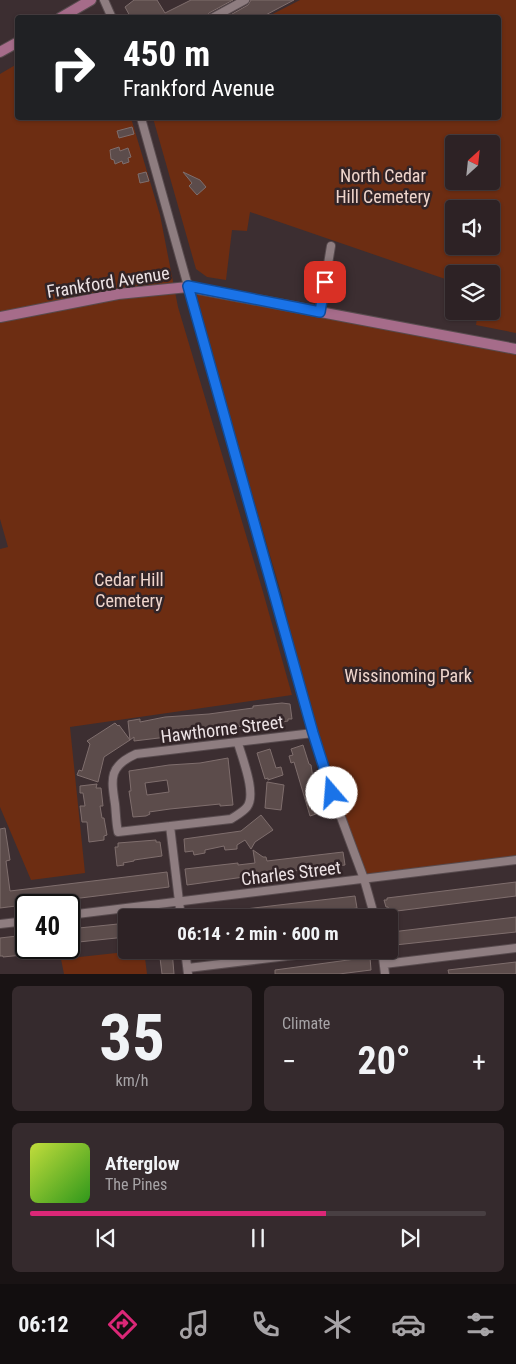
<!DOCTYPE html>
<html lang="en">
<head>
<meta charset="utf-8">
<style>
	:root { --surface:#2d2225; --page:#352a2d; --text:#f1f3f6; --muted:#a7a4a7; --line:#483f42; --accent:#db2777 }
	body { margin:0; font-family:"Roboto Condensed",sans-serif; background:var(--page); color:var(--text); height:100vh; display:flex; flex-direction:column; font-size:19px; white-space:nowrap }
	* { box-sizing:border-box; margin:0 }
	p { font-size:16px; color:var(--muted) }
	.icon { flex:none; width:28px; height:28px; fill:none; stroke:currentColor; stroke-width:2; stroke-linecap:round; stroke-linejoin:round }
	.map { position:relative; height:974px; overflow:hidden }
	.panel { display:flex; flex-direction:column; gap:12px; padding:12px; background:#191314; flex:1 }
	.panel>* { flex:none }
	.top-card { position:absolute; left:15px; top:15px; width:486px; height:105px; border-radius:5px; box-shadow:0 1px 4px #0004,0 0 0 1px var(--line); background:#202124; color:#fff; overflow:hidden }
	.needle { width:32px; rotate:27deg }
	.buttons { position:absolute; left:445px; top:135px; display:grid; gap:10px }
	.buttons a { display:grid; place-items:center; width:55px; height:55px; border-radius:5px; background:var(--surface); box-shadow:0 1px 4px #0004,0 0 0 1px var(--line); font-size:25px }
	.speed { position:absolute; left:15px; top:894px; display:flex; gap:10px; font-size:25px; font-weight:700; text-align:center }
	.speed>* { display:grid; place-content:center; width:65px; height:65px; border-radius:50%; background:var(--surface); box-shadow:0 1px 4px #0004,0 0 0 1px var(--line); line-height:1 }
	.speed .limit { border:2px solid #111; border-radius:8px; background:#fff; color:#111 }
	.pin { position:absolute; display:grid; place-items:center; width:42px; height:42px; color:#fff; margin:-21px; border-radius:10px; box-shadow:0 2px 8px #0006 }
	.me { position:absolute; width:55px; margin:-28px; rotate:342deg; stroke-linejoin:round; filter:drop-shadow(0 0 4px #0008) }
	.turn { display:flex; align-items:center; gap:18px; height:105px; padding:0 25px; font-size:22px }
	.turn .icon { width:65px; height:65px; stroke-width:2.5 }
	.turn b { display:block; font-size:35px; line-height:42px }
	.big { font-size:38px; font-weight:700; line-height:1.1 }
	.panel .card { flex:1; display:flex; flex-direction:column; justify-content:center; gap:8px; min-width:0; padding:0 18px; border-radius:8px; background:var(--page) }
	.panel .dial { align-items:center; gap:0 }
	.dial b { font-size:65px; line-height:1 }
	.song { display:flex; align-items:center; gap:15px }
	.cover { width:60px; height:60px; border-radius:8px; background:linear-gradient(135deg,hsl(70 70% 55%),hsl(110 70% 35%)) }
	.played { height:5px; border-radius:2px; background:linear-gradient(90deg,var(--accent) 65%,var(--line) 65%) }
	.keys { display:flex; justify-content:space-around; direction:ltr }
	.heat { display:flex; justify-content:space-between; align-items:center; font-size:28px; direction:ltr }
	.panel .tiles { flex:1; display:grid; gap:12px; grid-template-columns:1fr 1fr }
	.card:last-child { grid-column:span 2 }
	.trip { position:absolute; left:118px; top:909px; width:280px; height:50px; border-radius:5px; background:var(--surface); box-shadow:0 1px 4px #0004,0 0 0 1px var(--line); font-weight:700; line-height:50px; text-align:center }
	.tabs { display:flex; height:80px; justify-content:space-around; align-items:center; background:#120e0f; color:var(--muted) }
	.tabs .icon { width:35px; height:35px }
	.tabs .current { color:var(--accent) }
	.tabs b { font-size:22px; color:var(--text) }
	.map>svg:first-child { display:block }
</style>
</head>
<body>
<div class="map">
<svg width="516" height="974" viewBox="0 0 516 974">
	<rect width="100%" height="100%" fill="#3c2e31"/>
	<path fill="#6d2d12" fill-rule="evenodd" d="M300 0H516V333L476 325 478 311H491V274H454V282L250 212 247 231 232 230 226 280 207 277 196 269 153 118H499V18L267 17ZM454 144H491V181H454ZM454 209H491V246H454Z
		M17 64 18 118H131L160 215 178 307 263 592 292 695 70 727 85 873 31 880 0 807V549L8 547 0 519V74Z
		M188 287 516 349V860L364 879 297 675 282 596 234 433Z
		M144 950 147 974H64L61 959Z"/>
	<path fill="#5c4c4b" stroke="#7f6e6d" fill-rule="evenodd" d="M134 0H157L165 13 191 0H233L209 13 206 18H131L125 7Z
		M251 0H294L260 18H225L248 5Z
		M132 127 134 134 119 138 117 131Z
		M119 147 120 151 128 148 131 157 128 158 129 162 123 164 122 161 115 164 114 160 111 159 110 150Z
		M146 172 149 181 140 183 138 174Z
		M183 172 200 180 206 187 197 195 189 186 192 183Z
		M282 703 290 704 292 719H288V721L258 726H244V725L225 731H199L192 734 134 741V737L130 740 128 721 140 719V722L165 717 209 714 253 708V706Z
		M115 723 118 726 119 725 130 740 104 757 98 782 77 775 79 770 82 771 90 744 87 741Z
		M303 745 309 764 311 765 313 778 322 812 310 816 294 762 291 763 289 756 293 755 291 749Z
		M270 749 276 768 281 767 283 775 268 780V778L265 779 257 753Z
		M228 758 233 805 220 806V804L170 809 149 812 150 814 146 816 133 817 129 791H131L129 771 169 765 200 763ZM167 780 169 792 147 795 145 783Z
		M267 782 284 785 281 810 265 808Z
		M97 784 96 788H101L103 806H100L102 818H104L107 835 104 836V840L89 842 87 822H82L80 806H85L83 793H80V786Z
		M261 815 273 830 255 842 251 849 245 840 237 845V849L225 850 224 846 205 850V853L194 855 193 851 185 852 184 839 241 831Z
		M5 828 10 860 6 861 10 891 167 872 169 887 0 908V829Z
		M156 840V842H160L162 856 134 860V861L123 863 124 865 117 866 115 847H118V843Z
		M253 850 263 857H266L267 861 343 852 345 865 251 876 187 885 185 869 238 863V865L255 863Z
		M516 882V896L389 912 388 907H386L384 900H387V898Z
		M355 896 357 908 311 915V914L293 916V918H215V914L237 910Z
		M516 917V932L395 945 393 932 400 931Z
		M118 924 126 925V937L69 943V929Z
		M26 935V948H33V954L3 957V956H0V938Z
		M159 950H172L174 974H162Z
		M370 957 371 970 339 974H275V970Z
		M516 962V974H449L448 970Z"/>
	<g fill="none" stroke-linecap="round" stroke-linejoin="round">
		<defs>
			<path id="minor" d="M104 0 112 18
				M212 18 245 0
				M141 118 313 733 332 793 364 879 375 918
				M320 312 331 246
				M238 743C242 758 257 794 247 807 243 812 237 815 231 819L118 832C116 823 116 813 115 804 111 778 109 766 136 754L313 733
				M170 826 181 918
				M69 915 516 860
				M0 924 26 921
				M185 950 188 974
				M382 950 385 974
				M384 964 516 948
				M188 968 338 950"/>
			<path id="major" d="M60 18 91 0
				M0 52 18 42
				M0 317 118 294 188 287 516 349"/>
		</defs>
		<use href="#minor" stroke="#584b4e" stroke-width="10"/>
		<use href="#major" stroke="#584b4e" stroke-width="12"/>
		<use href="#minor" stroke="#8e7d80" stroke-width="8"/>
		<use href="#major" stroke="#a66c8a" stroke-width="10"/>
	</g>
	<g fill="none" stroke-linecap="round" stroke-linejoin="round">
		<defs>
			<path id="route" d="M325 282 320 312 188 286 313 733 332 793"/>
		</defs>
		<use href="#route" stroke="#114b97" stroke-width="12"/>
		<use href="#route" stroke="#1a73e8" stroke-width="9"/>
	</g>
	<g text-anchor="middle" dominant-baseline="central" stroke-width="5" stroke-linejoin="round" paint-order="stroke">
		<g font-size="18" fill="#efd5cc" stroke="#322427">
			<text x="383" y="175">North Cedar<tspan x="383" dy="21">Hill Cemetery</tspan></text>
			<text x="129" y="579">Cedar Hill<tspan x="129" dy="21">Cemetery</tspan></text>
			<text x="408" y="675">Wissinoming Park</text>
		</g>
		<g font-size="18" fill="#ede3e5" stroke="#322427">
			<text transform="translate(108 282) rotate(-9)">Frankford Avenue</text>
			<text transform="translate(222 729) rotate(-7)">Hawthorne Street</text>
			<text transform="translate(291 873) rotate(-7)">Charles Street</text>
		</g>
	</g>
</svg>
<div class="buttons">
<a><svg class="needle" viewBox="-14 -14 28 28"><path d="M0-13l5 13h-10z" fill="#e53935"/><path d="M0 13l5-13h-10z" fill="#a7a4a7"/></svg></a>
<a><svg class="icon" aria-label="sound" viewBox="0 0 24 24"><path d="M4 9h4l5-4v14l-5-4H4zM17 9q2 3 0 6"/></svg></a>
<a><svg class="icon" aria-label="layers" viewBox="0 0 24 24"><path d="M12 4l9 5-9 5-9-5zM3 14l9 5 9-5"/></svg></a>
</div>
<div class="speed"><div class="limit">40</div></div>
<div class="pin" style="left:325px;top:282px;background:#d93025"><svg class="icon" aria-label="arrive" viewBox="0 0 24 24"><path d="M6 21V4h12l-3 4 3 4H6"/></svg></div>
<svg class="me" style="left:332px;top:793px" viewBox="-20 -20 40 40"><circle r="19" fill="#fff"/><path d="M0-13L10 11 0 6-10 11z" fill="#1a73e8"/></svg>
<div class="trip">06:14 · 2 min · 600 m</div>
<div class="top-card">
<div class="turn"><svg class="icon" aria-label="right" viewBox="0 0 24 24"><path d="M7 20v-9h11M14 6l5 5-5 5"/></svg><div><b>450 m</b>Frankford Avenue</div></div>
</div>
</div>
<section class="panel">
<div class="tiles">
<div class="card dial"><b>35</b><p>km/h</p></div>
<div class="card"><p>Climate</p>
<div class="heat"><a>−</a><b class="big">20°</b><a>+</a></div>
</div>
<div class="card">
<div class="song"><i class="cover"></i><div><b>Afterglow</b><p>The Pines</p></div></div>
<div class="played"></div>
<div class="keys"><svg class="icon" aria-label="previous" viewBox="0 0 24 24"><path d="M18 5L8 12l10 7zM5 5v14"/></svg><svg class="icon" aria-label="pause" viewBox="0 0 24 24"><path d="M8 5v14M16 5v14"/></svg><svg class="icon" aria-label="next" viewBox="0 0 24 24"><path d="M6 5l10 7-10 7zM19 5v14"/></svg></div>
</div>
</div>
</section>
<nav class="tabs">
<b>06:12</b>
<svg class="icon current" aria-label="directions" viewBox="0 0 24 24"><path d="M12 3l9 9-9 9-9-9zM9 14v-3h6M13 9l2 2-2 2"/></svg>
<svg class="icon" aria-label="music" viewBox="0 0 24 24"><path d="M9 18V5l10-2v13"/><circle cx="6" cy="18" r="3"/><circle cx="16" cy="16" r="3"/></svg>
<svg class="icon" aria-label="phone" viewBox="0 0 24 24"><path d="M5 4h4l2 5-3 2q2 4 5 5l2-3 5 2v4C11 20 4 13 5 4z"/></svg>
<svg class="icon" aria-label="climate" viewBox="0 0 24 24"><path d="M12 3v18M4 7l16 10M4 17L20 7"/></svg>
<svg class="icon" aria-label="car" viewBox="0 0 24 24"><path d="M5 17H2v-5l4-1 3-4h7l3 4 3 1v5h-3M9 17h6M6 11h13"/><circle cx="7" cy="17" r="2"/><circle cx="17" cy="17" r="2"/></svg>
<svg class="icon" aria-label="filters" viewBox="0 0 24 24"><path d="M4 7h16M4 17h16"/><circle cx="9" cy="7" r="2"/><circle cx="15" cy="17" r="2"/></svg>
</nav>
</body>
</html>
